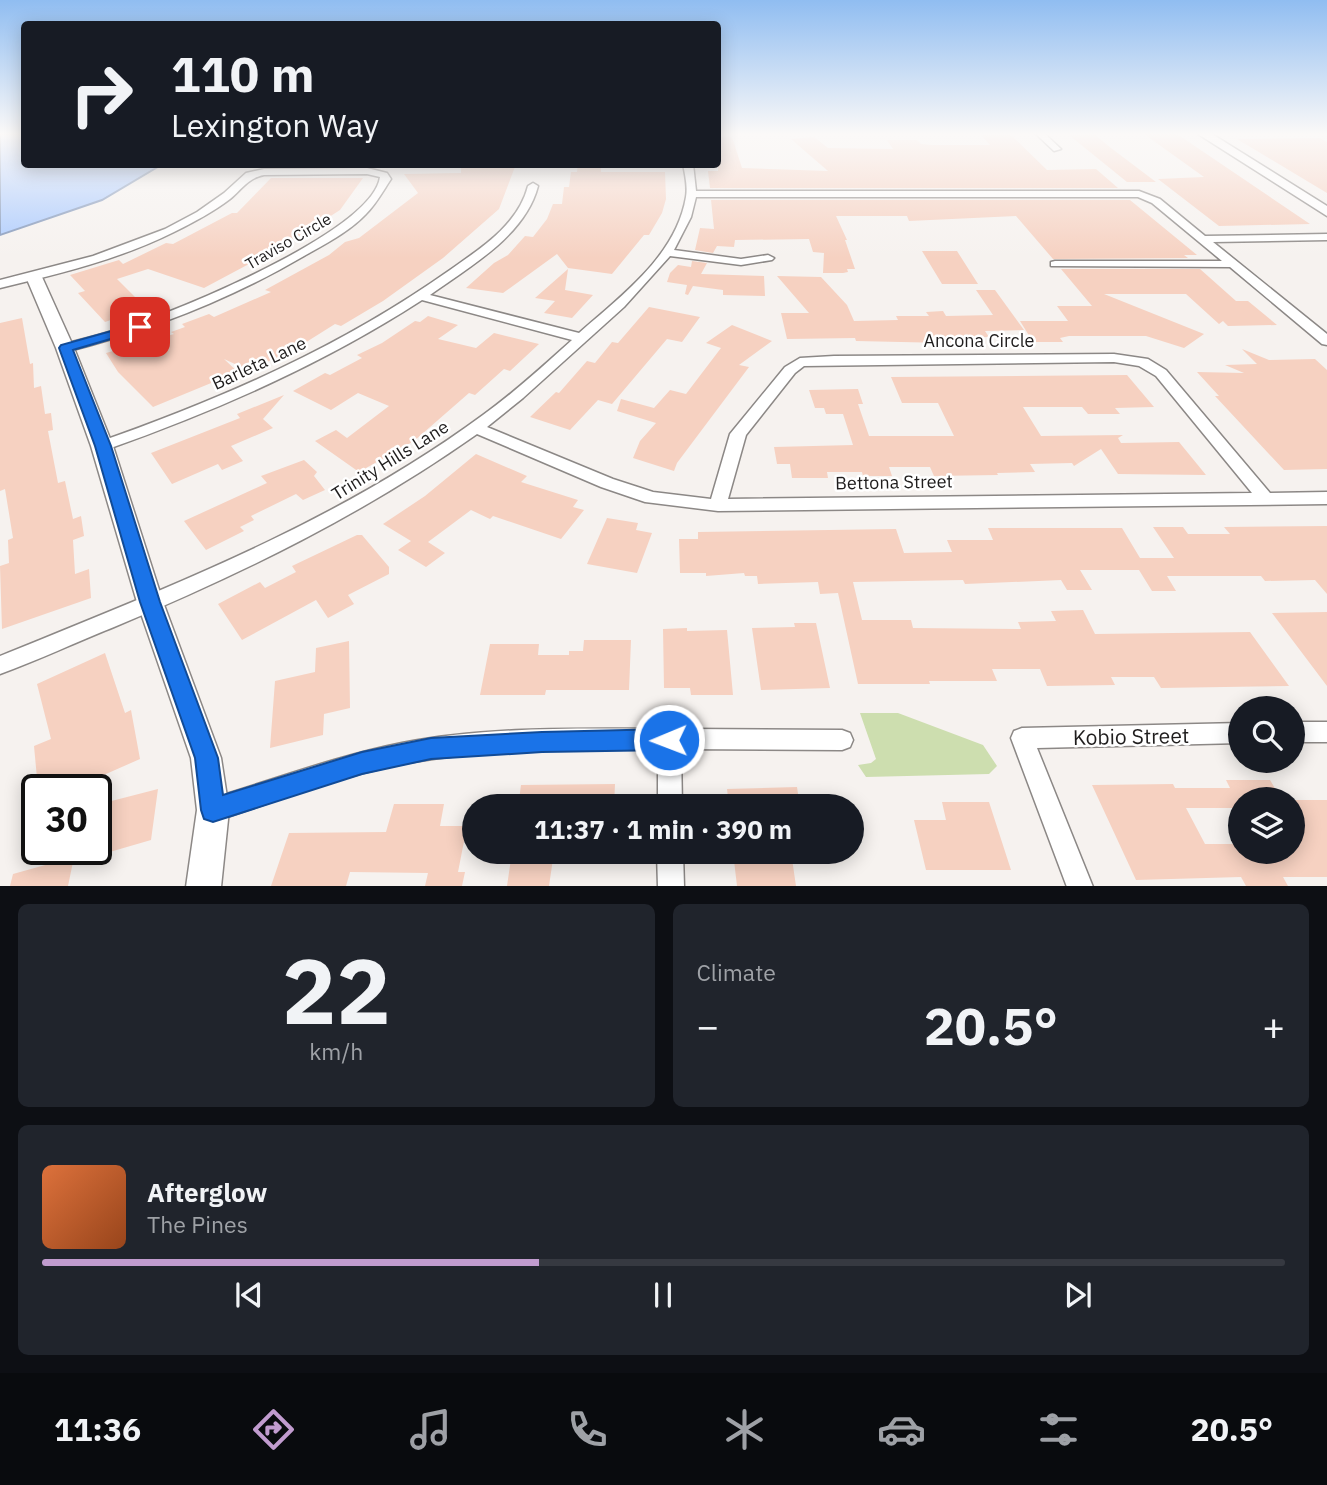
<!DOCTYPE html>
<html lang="en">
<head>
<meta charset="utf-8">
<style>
	:root { --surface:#171b24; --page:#20242c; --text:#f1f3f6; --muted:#9ea1a6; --line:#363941; --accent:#c19ccf }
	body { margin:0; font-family:"IBM Plex Sans",sans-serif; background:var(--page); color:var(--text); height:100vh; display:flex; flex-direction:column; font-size:26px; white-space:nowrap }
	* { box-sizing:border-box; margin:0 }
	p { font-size:23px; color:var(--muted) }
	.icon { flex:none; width:38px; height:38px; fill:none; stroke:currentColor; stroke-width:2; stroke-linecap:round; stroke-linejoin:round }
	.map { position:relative; height:886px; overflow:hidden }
	.panel { display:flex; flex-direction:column; gap:18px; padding:18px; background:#0d0f14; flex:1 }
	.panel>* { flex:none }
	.banner { position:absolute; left:21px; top:21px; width:700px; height:147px; border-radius:7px; box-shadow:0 4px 18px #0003; background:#171b24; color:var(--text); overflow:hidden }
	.controls { position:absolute; left:1228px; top:696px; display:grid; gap:14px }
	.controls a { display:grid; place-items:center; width:77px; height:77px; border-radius:50%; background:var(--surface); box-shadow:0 4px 18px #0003; font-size:35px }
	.speed { position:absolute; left:21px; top:774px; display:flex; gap:14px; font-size:35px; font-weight:700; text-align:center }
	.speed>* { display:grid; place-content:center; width:91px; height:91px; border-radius:50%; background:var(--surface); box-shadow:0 4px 18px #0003; line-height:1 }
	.speed .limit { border:4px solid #111; border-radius:10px; background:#fff; color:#111 }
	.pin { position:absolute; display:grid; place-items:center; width:60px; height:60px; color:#fff; margin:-30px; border-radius:14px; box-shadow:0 4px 10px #0006 }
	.me { position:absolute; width:77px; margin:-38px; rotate:269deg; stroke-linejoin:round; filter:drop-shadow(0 0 5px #0008) }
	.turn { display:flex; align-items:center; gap:24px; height:147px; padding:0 35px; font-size:32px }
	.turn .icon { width:91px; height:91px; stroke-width:2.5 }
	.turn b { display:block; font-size:49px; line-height:60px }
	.big { font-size:52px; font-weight:700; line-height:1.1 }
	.panel .card { flex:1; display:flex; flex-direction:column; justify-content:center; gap:10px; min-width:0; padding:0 24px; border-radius:10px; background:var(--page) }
	.panel .dial { align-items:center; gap:0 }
	.dial b { font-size:91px; line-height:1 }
	.song { display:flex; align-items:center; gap:21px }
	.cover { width:84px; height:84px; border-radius:10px; background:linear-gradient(135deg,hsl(20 70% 55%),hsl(20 70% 35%)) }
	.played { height:7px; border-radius:4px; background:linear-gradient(90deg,var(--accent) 40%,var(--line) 40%) }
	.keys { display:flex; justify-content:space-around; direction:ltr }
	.heat { display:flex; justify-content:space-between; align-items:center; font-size:38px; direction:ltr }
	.panel .tiles { flex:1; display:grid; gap:18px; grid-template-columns:1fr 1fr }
	.card:last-child { grid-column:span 2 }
	.trip { position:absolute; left:462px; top:794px; width:402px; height:70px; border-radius:35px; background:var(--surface); box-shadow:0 4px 18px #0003; font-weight:700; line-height:70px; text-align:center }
	.dock { display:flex; height:112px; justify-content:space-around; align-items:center; background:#090b0e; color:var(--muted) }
	.dock .icon { width:49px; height:49px }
	.dock .selected { color:var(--accent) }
	.dock b { font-size:32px; color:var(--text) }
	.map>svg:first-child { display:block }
</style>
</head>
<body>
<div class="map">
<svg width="1327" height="887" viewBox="0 0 1327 887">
	<rect width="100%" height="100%" fill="#f6f2ef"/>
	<path fill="#cddeaf" d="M860 713H898L983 745 997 766 989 774 866 777 858 765 871 763 876 759Z"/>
	<path fill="#accbfe" stroke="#8297ba" stroke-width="2" d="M0 134H24V164L161 165 102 200 0 235Z"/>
	<path fill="#f6d1c1" d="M1094 134 1111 148 1156 182H1127L1069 135Z
		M1144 134H1177L1310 224 1219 226 1158 179 1204 177Z
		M981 135H1011L1047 170 1096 169 1118 188H710L708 171H718V137H732L742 168 828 171 791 139 814 137 828 148 893 149 887 140H917L921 144 932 145H990Z
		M1320 138 1327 142V193L1237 139Z
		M461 164H516L499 209 443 258 383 301 341 326 335 324 292 351 248 370 224 359 240 374 221 384 216 381 153 407 118 372 106 353 174 334 171 332 185 327 182 324 209 314 214 317 271 292 265 290 329 255 345 242 359 238 418 193 404 174 461 173Z
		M578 164H601V172H665L666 199 662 213 649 235H644L612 274 568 268 557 254 503 293 466 288 494 263 508 255 525 236 533 237 547 219 553 204H562L564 187H569L571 172H577Z
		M271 178H363L340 210 290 242 204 288 148 269 117 279 146 308 105 322 78 293 85 291 70 275 119 260 123 264 166 243 173 244 232 213H237Z
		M711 200H1130L1197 255H1184L1188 258 1053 259 1016 216 909 221 907 216H836L847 240H845L855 269H847L848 272 843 273H823L824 253 813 252 809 239 735 240 734 247 717 246 713 253 695 250 700 228 714 229Z
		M922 251H957L978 284H942Z
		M692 261 707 263 701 274 764 276 765 296 723 295V290L693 286 688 295 685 294 687 285 667 282 670 273 678 265 691 267Z
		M568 269 565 290 593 295 572 318 544 313 555 301 535 298Z
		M1061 269H1200L1236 301H1248L1277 325 1228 326 1223 321 1219 324 1186 294H1104L1204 334 1184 348 1146 336H1069L1060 338 1063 342H1033L1020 321H1068L1057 306H1092Z
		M777 276 821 277 847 305 854 321 898 320 896 316H929L926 312 943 311 946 316 993 315 976 290H995L1024 330 985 331 989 337 957 338 960 341 946 343 856 341 855 338 787 339 781 313H809Z
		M649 307 700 317 682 342 667 339 612 404 598 400 570 430 530 417 556 392 559 393 587 361 595 363 612 342 618 343Z
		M428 316 458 325 438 339 476 348 494 333 539 344 510 371 504 369 475 395 469 393 414 441 359 472 315 441 336 430 347 438 389 406 358 393 331 410 293 391 325 373 330 375 362 358 357 355 382 343 415 321 420 322Z
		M22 318 30 364 33 363 34 388 41 386 45 414 51 413 53 430 48 431 58 483 65 481 73 519 81 516 84 536 73 540 75 574 89 569 91 598 2 629 0 566 9 563 8 540 13 538 5 489 0 491V323Z
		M732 325 772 341 739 365 749 367 677 463 674 471 633 458 640 441 656 423 617 411 621 399 654 408 670 390 686 394 721 348 706 343Z
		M1242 349 1269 360 1315 359 1327 370V469L1284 470 1215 396H1219L1197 372 1244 373 1225 365 1257 364Z
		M1127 375 1154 407 1115 408 1120 414H1088L1082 407H1023L1041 436 1123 435 1118 438 1121 443 1179 442 1206 475 1118 474 1101 449 1074 466 1072 463 1030 464 1035 472 997 473 998 475 934 476 930 467H889L892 476H863L862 472H827L828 478H792L790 464H777L774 447 853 445 843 414H826L824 408H815L809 390 858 389 863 404H858L869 436H954L938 403H902L891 377Z
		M284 395 263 419 273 428 231 446 243 461 222 470 218 464 172 484 151 453 240 418 237 414Z
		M476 454 527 476 521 482 578 500 573 507 584 510 561 539 493 516 490 519 471 510 428 542 445 553 426 567 398 550 411 541 383 524 425 496Z
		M304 460 317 472 314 476 325 490 303 500 296 494 251 516 254 520 240 527 244 531 206 550 184 521 267 483 261 476Z
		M607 518 638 523 636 530 652 533 637 573 587 564Z
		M1327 526V594L1315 580 1265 581 1261 576H1167L1176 591H1152L1139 570H1080L1092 590H1067L1061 580 965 584 963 580 853 582 862 620H911L913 628 1021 629 1018 622 1056 621 1051 611 1083 610 1095 634 1250 632 1289 686 1161 688 1154 677H1111L1115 685 1047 686 1040 669H992L997 681H929L930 684H858L838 593 820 594 818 582 758 584 757 576H745L744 573 706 576V573H680L679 539H698V532L896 529 904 553 952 552 947 540H993L988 528H1122L1140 558H1174L1153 527H1183L1188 534H1230L1224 527Z
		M357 535H362L389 567V574L348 595 354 604 328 618 316 600 242 640 218 604 260 582 265 588 296 572 292 566Z
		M1327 612V686L1272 613Z
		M794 623H816L830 688 761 690 752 628 795 627Z
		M687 628V631L727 630 733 695H691L690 688H664L663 629Z
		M584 640H631L629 690H546L545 695H480L490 644H539L538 655H569V651H583Z
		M349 641 350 708 324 714 323 735 270 748 275 681 315 672 316 648Z
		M105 653 125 713 131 710 140 759 72 789H38L34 746 51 739 37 684Z
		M1226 780H1270L1282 800H1241V808H1186L1205 844H1241V852H1293V800H1327V877H1283L1288 886H1246L1241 877 1136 880 1092 785 1173 784 1175 788H1230Z
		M615 784 614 807H518L521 785Z
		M797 787 800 807H729L727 789Z
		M158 789 151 840 96 856V805Z
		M942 802H989L1011 870H926L914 820H946Z
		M394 804H444L440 826H467L458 872H465L462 886H425L428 873 350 872 346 886H271L289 833 386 832Z
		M512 852H554L549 886H507Z
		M733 852H791L796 886H737Z
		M74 857 68 886H10L13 874Z"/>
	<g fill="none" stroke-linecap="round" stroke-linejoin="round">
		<defs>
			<path id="minor" d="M1036 134H1045L1061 149 1054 151Z
				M683 164H693L696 191H1139L1160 199 1205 236 1327 234V240L1213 242 1327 334V345L1322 344 1230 267 1051 266V262L1055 261H1222L1152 203 1138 197H696L691 217 674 250 741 259 768 255 774 258 772 260 741 265 670 256 624 307 523 398 487 427 613 479 653 492 711 499 730 434 785 367 800 358 834 356 1114 354 1148 359 1166 370 1270 493 1327 492V504L718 511 645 502 601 487 477 434C362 515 243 573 114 627 76 642 39 660 0 674V656C169 587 335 524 483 415 515 392 543 366 572 340L422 300C323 364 218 410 108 449H96L94 446 96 443C222 399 341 347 450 270 481 248 518 225 528 186L533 183 538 186C525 236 469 267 430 295L579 333C622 295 676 256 686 197 688 186 685 175 683 164ZM1114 362 1139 366 1156 376 1252 493 728 499 746 435 795 373 804 366Z
				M367 168 387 173 391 179C383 191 376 204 366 214 349 232 325 244 304 256 229 300 149 331 65 352L58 348 60 345C93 337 126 328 158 316 205 298 373 228 380 177L367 174 264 175C248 178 242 189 230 199 213 212 194 222 174 232 120 259 59 274 0 288V280L93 256 165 229 197 212 224 193 246 173 264 169Z
				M1293 722H1327V742H1293Z
				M1241 723V743L1037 748 1093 887H1067L1011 738 1014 731 1022 728Z
				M688 729 842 730 850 733 853 740 850 747 842 750 681 749 682 807H658V749C573 749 485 748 402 764 337 777 276 801 213 822L204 818 201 810 204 802 213 798C276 779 337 756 402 743 495 725 594 729 688 729Z
				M657 852H683L684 887H658Z"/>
			<path id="tertiary" d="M1198 134H1212L1327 206V216Z
				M34 272 42 277 74 348 113 446 163 602 221 758 229 810 221 887H186L197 810 191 758 137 602 91 446 56 348 26 277Z"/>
		</defs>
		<use href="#minor" stroke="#8c8886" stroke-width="3"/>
		<use href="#tertiary" stroke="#8c8886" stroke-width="3"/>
		<use href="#minor" fill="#fff" fill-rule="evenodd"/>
		<use href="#tertiary" fill="#fff" fill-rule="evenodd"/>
	</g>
	<linearGradient id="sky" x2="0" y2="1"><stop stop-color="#90bdf1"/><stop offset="0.52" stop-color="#fbf9f8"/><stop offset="1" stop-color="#fbf9f8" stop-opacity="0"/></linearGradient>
	<rect width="1327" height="258" fill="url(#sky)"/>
	<path fill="#1a73e8" stroke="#114b97" stroke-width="2" d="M140 323 147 327 145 329 73 350 111 446 160 602 218 758 223 795 362 752 431 738 542 732 669 729 677 732 680 740 677 747 669 750 542 752 431 759 362 774 213 822 204 819 201 810 195 758 140 602 95 446 59 348 61 345Z"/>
	<g text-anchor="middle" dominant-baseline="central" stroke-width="5" stroke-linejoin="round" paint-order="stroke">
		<g font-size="16" fill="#1f1d1d" stroke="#fff">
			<text transform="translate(288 241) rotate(-30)">Traviso Circle</text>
		</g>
		<g font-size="18" fill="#1f1d1d" stroke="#fff">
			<text x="979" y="340">Ancona Circle</text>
			<text transform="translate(259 363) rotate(-25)">Barleta Lane</text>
			<text transform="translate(390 460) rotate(-32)">Trinity Hills Lane</text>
			<text transform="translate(894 482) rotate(-1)">Bettona Street</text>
		</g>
		<g font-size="21" fill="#1f1d1d" stroke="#fff">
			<text transform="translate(1131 736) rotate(-1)">Kobio Street</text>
		</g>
	</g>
</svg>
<div class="controls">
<a><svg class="icon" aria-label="search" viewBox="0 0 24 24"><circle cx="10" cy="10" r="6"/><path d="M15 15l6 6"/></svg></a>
<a><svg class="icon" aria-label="layers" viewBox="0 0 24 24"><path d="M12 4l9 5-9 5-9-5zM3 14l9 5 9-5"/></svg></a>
</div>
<div class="speed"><div class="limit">30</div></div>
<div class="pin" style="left:140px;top:327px;background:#d93025"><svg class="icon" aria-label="arrive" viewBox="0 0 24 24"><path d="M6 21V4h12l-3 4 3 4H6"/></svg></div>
<svg class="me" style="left:669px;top:740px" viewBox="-20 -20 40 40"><circle r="17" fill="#1a73e8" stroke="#fff" stroke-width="3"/><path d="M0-11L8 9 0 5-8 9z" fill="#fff"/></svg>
<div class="trip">11:37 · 1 min · 390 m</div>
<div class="banner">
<div class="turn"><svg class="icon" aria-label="right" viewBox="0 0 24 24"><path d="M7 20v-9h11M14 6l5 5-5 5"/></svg><div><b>110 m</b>Lexington Way</div></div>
</div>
</div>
<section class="panel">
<div class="tiles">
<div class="card dial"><b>22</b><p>km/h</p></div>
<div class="card"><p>Climate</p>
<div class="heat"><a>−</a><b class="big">20.5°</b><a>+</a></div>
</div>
<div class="card">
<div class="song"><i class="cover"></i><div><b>Afterglow</b><p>The Pines</p></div></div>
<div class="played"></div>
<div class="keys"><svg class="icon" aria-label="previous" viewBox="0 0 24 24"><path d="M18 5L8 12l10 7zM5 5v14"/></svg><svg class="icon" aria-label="pause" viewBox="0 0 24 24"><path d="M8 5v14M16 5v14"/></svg><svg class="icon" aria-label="next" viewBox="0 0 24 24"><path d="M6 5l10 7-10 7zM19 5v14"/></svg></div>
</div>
</div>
</section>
<nav class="dock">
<b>11:36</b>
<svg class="icon selected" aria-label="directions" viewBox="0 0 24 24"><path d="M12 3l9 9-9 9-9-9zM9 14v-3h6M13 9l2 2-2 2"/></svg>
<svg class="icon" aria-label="music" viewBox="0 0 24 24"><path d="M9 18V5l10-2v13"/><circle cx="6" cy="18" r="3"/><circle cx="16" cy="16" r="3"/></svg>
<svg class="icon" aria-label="phone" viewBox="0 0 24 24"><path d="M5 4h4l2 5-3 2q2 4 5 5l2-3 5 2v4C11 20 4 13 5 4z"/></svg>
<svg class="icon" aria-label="climate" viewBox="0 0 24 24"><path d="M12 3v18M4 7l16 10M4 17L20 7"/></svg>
<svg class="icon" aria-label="car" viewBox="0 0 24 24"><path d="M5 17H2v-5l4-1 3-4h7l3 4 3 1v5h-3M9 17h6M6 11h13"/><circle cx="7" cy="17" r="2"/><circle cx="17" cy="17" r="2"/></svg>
<svg class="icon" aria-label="filters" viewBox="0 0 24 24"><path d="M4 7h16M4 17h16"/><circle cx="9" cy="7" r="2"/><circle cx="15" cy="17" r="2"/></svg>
<b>20.5°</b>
</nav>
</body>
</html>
